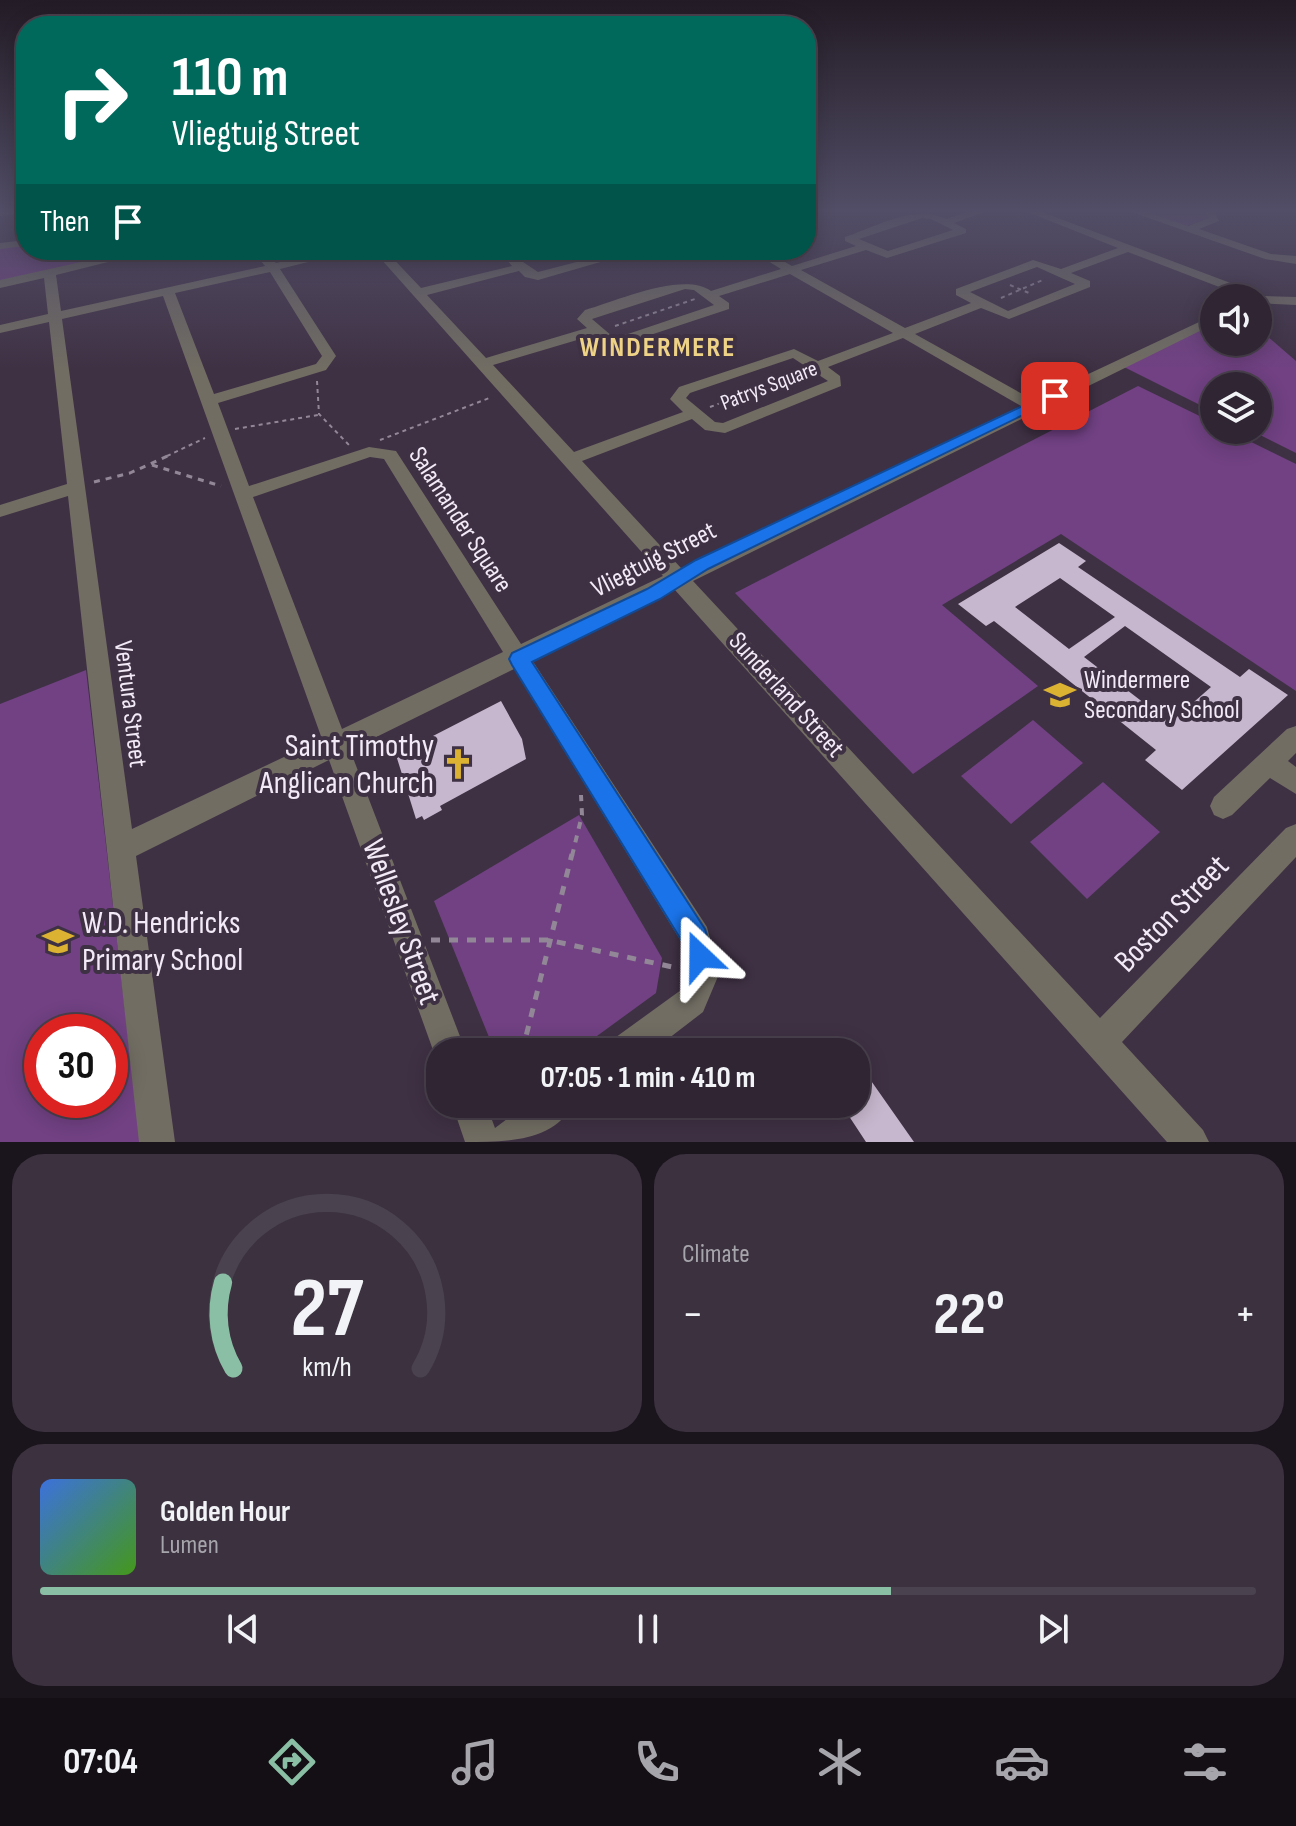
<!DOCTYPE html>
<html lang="en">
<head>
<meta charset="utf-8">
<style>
	:root { --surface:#2f2533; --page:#3b313f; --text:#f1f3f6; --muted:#a7a5ac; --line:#4a424e; --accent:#8abfa5 }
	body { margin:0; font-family:"Sofia Sans Condensed",sans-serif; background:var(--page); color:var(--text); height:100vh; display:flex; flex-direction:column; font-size:30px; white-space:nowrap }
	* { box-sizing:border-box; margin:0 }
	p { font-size:26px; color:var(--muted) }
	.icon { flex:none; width:44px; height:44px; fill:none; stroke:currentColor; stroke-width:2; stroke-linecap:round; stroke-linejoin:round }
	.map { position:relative; height:1142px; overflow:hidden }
	.drawer { display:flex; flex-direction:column; gap:12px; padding:12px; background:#1a141c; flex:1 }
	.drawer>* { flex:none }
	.guide { position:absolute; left:16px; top:16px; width:800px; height:244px; border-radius:32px; box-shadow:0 4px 20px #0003,0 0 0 2px var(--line); background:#00695c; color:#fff; overflow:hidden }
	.controls { position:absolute; left:1200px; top:284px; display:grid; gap:16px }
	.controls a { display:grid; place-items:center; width:72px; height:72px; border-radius:50%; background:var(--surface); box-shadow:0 4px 20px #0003,0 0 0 2px var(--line); font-size:40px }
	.speed { position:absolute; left:24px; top:1014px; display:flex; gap:16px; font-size:40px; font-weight:700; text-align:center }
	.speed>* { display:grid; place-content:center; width:104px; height:104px; border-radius:50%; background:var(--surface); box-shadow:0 4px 20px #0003,0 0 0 2px var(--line); line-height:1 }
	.speed .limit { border:12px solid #d22; background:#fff; color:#111 }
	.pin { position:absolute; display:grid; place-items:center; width:68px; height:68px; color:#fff; margin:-34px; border-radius:16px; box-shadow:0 4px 12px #0006 }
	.me { position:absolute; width:88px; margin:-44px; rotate:337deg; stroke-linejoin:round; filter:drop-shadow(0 0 6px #0008) }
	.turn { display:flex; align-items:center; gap:28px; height:168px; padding:0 24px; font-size:36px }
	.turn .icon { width:104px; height:104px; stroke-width:2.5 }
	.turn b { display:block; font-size:56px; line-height:68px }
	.then { display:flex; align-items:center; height:76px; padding:0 24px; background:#0003; gap:16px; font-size:30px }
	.big { font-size:60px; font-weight:700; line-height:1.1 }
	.drawer .widget { flex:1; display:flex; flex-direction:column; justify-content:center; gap:12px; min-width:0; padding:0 28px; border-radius:32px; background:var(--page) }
	.drawer .dial { align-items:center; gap:0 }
	.dial svg { height:208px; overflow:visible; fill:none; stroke:var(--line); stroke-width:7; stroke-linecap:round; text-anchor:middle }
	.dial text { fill:var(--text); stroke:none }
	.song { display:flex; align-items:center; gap:24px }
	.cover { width:96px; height:96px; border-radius:12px; background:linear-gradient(135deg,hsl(220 70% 55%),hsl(100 70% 35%)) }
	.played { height:8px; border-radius:4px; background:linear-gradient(90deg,var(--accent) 70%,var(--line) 70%) }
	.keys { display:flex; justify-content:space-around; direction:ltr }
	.heat { display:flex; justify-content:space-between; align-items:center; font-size:44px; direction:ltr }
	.drawer .tiles { flex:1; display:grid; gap:12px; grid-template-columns:1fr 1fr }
	.widget:last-child { grid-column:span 2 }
	.trip { position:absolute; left:426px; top:1038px; width:444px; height:80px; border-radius:32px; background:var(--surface); box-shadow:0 4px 20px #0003,0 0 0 2px var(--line); font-weight:700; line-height:80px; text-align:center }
	.menu { display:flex; height:128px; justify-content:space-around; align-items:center; background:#130f14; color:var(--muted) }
	.menu .icon { width:56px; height:56px }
	.menu .on { color:var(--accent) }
	.menu b { font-size:36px; color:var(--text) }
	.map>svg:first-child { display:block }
</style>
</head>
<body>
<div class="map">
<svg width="1296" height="1142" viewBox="0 0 1296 1142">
	<rect width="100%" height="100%" fill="#3f3144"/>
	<path fill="#714183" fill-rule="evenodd" d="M1138 209H1205L1211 217 1186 226Z
		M26 244V250H146L0 282V248Z
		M1214 319V342H1258V328L1296 361V453L1250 430H1258V386H1214V412L1120 365Z
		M1138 386 1214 423V430H1227L1296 464V691L1061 534 942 605 1038 686 913 774 735 593Z
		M86 670 140 1142H0V704ZM42 1032H110V1100H42Z
		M1033 720 1083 763 1011 824 961 776Z
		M1103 782 1160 832 1087 899 1030 842Z
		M579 815 662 958 656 993 575 1052H495L434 901Z"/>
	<path fill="#c7b7ce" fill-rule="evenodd" d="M1059 543 1086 561 1078 567 1240 677 1249 669 1288 695 1182 790 1145 760 1156 750 994 621 986 626 958 604ZM1060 578 1115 617 1069 649 1015 607ZM1125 626 1211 687 1170 723 1084 657Z
		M501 701 522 739 526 759 440 806 442 810 424 820 422 816 416 819 396 755Z
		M867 1075 914 1142H866L841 1104H856V1085Z"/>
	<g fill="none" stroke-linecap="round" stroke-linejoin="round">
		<path stroke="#928797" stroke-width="2" stroke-dasharray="4 4" stroke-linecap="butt" d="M44 250V261
			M1010 285 1029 293
			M1001 298 1045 279
			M615 326 695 299
			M317 381 319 414 349 445
			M710 407 799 373
			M235 429 318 415
			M380 440 492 397
			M167 456 205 438"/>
		<path stroke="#928797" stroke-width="3" stroke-dasharray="6 6" stroke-linecap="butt" d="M152 465 221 486
			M94 482 130 473 172 454"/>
		<path stroke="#928797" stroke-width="4" stroke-dasharray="7 7" stroke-linecap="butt" d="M572 856 582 815 581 795"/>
		<path stroke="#928797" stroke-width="5" stroke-dasharray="9 9" stroke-linecap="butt" d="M431 940H548L677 968
			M522 1052 572 854"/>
		<path fill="#716d63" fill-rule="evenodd" d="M26 209V213L0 216V210Z
			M977 209H993L954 223 966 229V233L887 258 866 250 801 270 905 328 971 303 956 295V289L1033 260 1061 269 1118 248 1020 209H1034L1265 296 1296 297V305L1258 303V298H1248L1128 252 1071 273 1090 281V287L1009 319 981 308 915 334 1033 400 1214 315V324L693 581 1100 1018 1286 828 1296 824V857L1122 1042 1203 1130 1209 1142H1167L675 590 532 660 707 927 719 974 703 1012 651 1052H608L612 1040 681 990 688 973 682 943 514 669 350 750 466 1052H440L438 1064 329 760 136 856 175 1142H139L68 496 0 517V505L67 484 49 322 0 333V325L48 314 44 278 0 288V280L135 250H156L56 275 61 311 265 266 252 250H264L276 263 335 250H356L280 269 336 356 326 370 218 403 249 486 369 447 396 451 521 644 663 576 373 250H385L421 288 512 266 506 259C516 251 527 250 540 250L520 260 538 272 623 250H642L538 280 525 277 519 271 427 295 486 358 587 328 577 319 585 310C617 301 683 271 711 291L781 269 750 250H764L792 266 856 246 845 241V237C875 227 916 203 946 219ZM922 218 931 219 953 230 888 251 859 239ZM1037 267 1075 284 1008 311 970 292ZM270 272 322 356 316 364 214 394 175 293ZM790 274 893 333 818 361 794 349 679 387 670 399 683 412 574 452 493 365 594 335 603 343 620 345 729 309V303L719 296ZM685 289 694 290 714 305 619 337 612 336 592 319ZM163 296 322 739 132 829 62 319ZM903 338 1021 406 681 568 582 461 692 419 705 430 725 433 841 386 840 376 828 367ZM793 358 828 381 723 423 715 422 686 398 690 393ZM370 457 384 459 503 652 342 729 253 497Z
			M1123 209H1138L1188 226 1209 218 1203 209H1213L1219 221 1199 229 1271 254 1296 256V264L1265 259Z
			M26 240V246L0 249V243Z
			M1296 726V753L1288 761 1296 767V794L1270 778 1232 815 1223 819 1214 815 1210 806 1214 797 1287 729Z
			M452 1104H486L495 1128 527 1104H573C554 1142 506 1142 465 1142Z"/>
	</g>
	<linearGradient id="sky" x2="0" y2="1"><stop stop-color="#231b25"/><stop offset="0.57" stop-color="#524e67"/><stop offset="1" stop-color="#524e67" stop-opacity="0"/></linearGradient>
	<rect width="1296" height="369" fill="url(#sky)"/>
	<path fill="#1a73e8" stroke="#114b97" stroke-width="2" d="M1050 393 1062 396 708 569 660 599 532 662 705 929 713 956 709 966 700 970 690 966 683 943 512 665 509 659 512 653 647 589 696 560Z"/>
	<defs>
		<symbol id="school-bare" viewBox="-9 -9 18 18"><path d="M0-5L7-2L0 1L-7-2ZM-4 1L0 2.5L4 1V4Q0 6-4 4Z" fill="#dcb233" stroke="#3f3144" stroke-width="2.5" paint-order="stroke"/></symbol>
		<symbol id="church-bare" viewBox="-9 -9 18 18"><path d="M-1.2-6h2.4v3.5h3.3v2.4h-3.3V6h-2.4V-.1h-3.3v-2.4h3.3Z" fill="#dcb233" stroke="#3f3144" stroke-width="2.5" paint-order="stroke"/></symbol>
	</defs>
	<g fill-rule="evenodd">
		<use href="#school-bare" x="1038" y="673" width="44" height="44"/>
		<use href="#church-bare" x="436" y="742" width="44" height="44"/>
		<use href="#school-bare" x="36" y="919" width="44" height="44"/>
	</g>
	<g text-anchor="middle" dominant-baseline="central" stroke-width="8" stroke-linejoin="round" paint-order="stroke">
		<g font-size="22" fill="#f2eaf6" stroke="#3f3144">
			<text transform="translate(769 386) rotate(-21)">Patrys Square</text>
		</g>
		<g font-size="26" fill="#f2eaf6" stroke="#3f3144">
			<text transform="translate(460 520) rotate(57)">Salamander Square</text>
			<text transform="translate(654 560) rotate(-27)">Vliegtuig Street</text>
			<text transform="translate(786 695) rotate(48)">Sunderland Street</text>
			<text transform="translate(130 704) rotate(83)">Ventura Street</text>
		</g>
		<g font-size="26" fill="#f2eaf6" stroke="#3f3144" text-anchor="start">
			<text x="1084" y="680">Windermere<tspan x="1084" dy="30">Secondary School</tspan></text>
		</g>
		<g font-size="28" font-weight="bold" letter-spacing="2" fill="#eed286" stroke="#3f3144">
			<text x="658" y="347">WINDERMERE</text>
		</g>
		<g font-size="32" fill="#f2eaf6" stroke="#3f3144" text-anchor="end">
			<text x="434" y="746">Saint Timothy<tspan x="434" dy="37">Anglican Church</tspan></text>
			<text x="82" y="923" text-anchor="start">W.D. Hendricks<tspan x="82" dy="37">Primary School</tspan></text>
		</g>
		<g font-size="32" fill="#f2eaf6" stroke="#3f3144">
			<text transform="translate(1172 914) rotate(-46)">Boston Street</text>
			<text transform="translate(401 922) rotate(70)">Wellesley Street</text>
		</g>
	</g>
</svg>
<div class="controls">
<a><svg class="icon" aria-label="sound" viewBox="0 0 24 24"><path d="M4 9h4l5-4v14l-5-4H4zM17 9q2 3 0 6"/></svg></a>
<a><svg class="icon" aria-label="layers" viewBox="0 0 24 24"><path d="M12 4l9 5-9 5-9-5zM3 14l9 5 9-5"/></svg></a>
</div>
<div class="speed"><div class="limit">30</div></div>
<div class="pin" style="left:1055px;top:396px;background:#d93025"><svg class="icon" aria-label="arrive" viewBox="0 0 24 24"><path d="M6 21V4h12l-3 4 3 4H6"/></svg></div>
<svg class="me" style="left:700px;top:956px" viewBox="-20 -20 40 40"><path d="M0-17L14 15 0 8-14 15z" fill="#1a73e8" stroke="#fff" stroke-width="4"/></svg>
<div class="trip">07:05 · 1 min · 410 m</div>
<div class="guide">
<div class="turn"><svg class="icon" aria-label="right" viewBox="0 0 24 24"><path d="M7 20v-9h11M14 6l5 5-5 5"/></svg><div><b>110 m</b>Vliegtuig Street</div></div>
<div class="then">Then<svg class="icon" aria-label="arrive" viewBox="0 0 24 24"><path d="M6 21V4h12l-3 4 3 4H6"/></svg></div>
</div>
</div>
<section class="drawer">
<div class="tiles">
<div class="widget dial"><svg viewBox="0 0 100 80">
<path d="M14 69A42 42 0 1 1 86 69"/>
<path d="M14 69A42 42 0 0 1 10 36" stroke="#8abfa5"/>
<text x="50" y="56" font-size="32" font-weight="700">27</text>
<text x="50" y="72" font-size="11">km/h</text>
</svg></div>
<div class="widget"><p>Climate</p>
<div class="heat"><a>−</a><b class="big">22°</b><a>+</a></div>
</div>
<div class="widget">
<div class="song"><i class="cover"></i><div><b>Golden Hour</b><p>Lumen</p></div></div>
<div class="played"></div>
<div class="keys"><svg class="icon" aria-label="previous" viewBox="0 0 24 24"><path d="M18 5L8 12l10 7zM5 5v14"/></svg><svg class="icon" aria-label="pause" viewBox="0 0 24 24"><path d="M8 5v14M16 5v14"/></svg><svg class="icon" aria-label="next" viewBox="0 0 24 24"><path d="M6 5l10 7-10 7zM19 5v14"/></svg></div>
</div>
</div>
</section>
<nav class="menu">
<b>07:04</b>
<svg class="icon on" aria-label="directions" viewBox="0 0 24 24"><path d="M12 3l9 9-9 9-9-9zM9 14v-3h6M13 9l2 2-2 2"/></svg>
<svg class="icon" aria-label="music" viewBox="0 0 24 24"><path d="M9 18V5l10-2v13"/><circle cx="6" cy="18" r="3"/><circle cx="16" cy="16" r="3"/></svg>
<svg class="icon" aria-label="phone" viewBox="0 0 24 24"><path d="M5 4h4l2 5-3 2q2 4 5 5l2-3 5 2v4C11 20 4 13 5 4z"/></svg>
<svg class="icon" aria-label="climate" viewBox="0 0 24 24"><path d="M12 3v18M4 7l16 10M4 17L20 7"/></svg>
<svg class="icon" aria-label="car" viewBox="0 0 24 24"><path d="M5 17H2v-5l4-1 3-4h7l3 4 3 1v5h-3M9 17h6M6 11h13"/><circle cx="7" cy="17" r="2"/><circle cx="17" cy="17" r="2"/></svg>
<svg class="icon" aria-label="filters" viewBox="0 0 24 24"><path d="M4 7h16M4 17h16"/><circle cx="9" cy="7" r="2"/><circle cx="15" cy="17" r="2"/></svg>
</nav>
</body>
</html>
